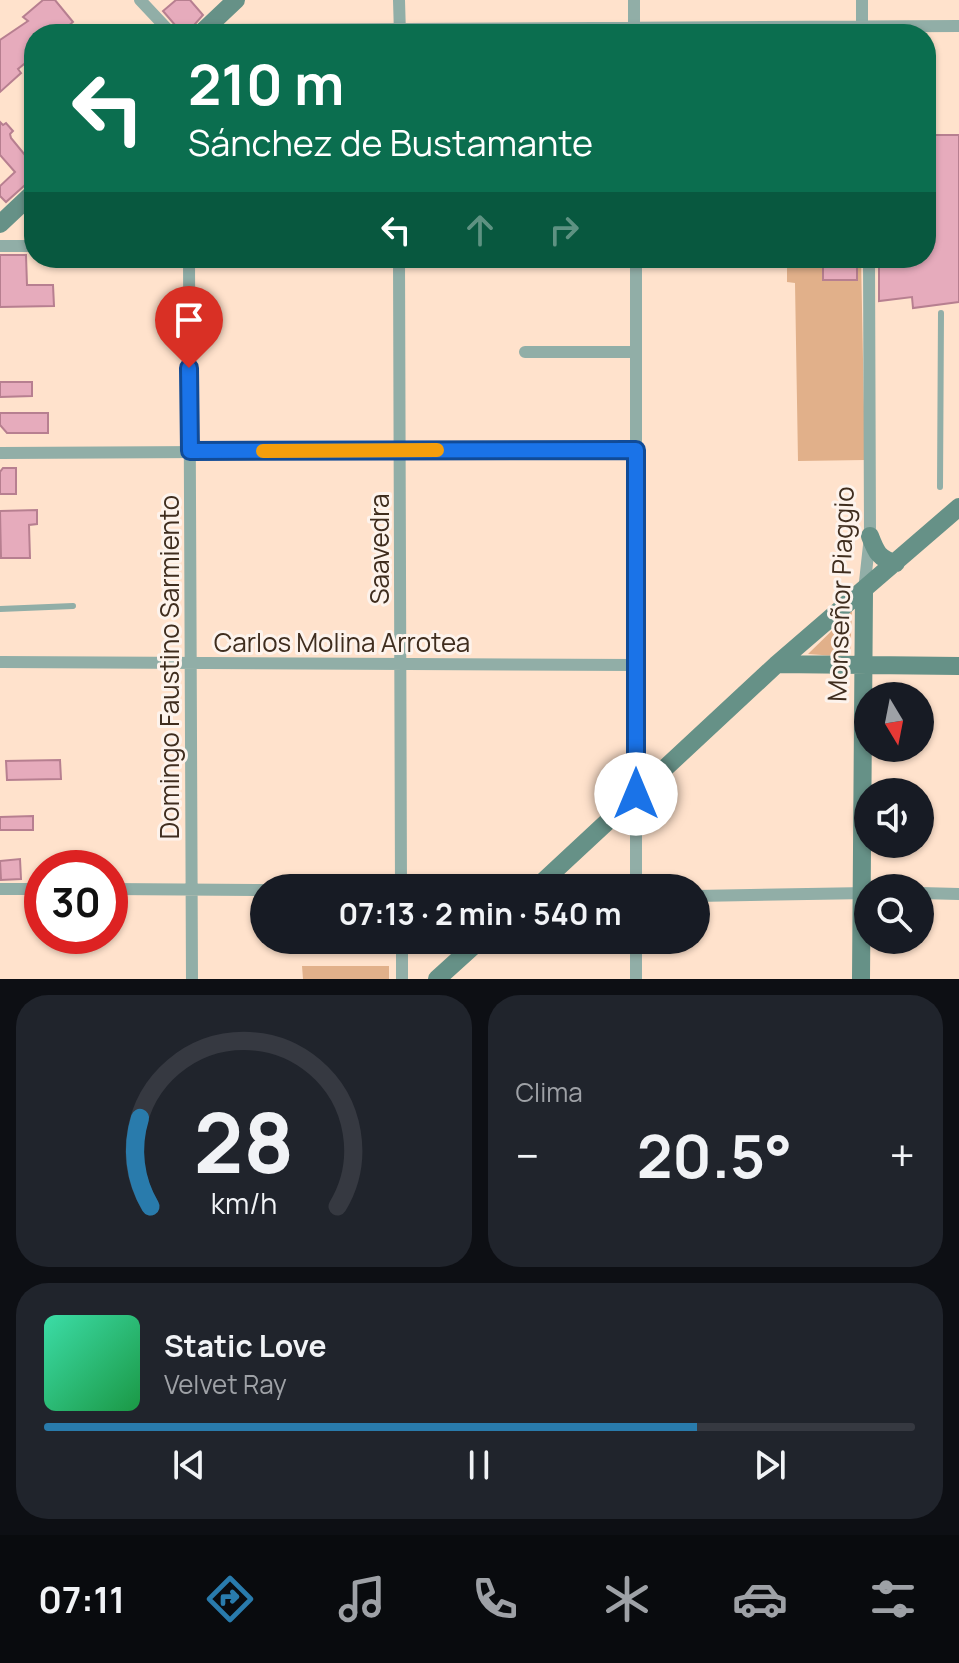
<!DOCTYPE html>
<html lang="es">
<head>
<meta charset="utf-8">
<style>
	:root { --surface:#171b24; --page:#20242c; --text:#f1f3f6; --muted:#9ea1a6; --line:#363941; --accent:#297bac }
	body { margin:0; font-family:Manrope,sans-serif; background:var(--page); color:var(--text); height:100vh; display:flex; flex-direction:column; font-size:30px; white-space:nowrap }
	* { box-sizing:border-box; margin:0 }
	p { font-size:26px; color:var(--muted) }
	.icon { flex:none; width:44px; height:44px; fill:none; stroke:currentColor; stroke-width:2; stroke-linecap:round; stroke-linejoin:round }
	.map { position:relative; height:979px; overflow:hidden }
	.side { display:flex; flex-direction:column; gap:16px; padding:16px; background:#0d0f14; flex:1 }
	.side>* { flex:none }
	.banner { position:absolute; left:24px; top:24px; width:912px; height:244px; border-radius:32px; box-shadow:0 2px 6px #0004; background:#0b6e4f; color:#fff; overflow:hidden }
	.needle { width:52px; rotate:170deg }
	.controls { position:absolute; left:854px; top:682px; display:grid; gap:16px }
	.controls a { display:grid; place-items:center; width:80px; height:80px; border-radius:50%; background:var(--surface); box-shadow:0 2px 6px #0004; font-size:40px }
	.speed { position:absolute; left:24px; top:850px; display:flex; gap:16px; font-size:40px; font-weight:700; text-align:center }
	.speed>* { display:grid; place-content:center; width:104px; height:104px; border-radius:50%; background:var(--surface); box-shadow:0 2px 6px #0004; line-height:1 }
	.speed .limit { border:12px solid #d22; background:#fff; color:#111 }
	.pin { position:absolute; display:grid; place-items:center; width:68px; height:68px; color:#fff; margin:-82px -34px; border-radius:50% 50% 50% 0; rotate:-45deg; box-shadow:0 0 8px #0007 }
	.pin .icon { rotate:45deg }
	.me { position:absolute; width:88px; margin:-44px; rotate:0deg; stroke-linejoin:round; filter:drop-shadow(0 0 6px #0008) }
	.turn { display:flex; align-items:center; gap:28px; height:168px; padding:0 32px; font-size:36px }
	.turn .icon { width:104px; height:104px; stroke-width:2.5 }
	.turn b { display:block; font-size:56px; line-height:68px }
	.lanes { display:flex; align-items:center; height:76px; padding:0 32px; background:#0003; justify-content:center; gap:40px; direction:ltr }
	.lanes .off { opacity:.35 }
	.big { font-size:60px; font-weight:700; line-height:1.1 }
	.side .card { flex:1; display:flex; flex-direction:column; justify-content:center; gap:12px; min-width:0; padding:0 28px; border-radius:32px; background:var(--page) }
	.side .dial { align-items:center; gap:0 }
	.dial svg { height:208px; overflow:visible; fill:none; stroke:var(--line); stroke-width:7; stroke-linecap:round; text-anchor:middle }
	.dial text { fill:var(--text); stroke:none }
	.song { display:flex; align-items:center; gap:24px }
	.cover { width:96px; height:96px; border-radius:12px; background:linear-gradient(135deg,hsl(160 70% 55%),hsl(140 70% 35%)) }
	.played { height:8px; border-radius:4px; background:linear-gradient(90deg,var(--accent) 75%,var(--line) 75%) }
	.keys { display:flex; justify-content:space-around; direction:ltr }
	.heat { display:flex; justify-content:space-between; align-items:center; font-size:44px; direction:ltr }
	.side .tiles { flex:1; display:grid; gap:16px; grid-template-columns:1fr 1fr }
	.card:last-child { grid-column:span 2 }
	.trip { position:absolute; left:250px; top:874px; width:460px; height:80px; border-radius:40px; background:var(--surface); box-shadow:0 2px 6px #0004; font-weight:700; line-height:80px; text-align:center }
	.menu { display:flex; height:128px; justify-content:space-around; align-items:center; background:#090b0e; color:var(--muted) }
	.menu .icon { width:56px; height:56px }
	.menu .active { color:var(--accent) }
	.menu b { font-size:36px; color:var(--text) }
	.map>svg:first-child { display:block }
</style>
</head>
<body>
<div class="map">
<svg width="959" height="979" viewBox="0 0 959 979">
	<rect width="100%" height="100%" fill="#ffe2cc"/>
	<path fill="#e1b08a" d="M787 258H861L865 460 798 461 795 283 787 282Z
		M852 611 850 657 808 654Z
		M302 966H389V979H303Z"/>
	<path fill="#e6abbc" stroke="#b77f90" stroke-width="2" d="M43 0H55L73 22 59 34H34V56L18 69 21 73 0 92V40L28 21 23 17Z
		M176 0H190L203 15 188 32H181L163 11Z
		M0 122 3 125 6 123 13 131 10 134 11 138 29 160 34 155V177L6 202 0 196V186L15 172 0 155Z
		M926 135H959V302L913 308 912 297 879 301V258H926Z
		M0 255H26L27 285H53L54 306 0 307Z
		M823 258H857V280H823Z
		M0 382H32V396L0 397Z
		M0 413H48V433H7L0 425Z
		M3 468H16V494H0V472Z
		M37 510V524L29 525 30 558H1L0 511Z
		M60 760 61 779 7 780 6 761Z
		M33 816V830H0V817Z
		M20 859 21 879 1 880 0 861Z"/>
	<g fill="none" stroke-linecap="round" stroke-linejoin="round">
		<path stroke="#91aea7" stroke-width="6" d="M940 487 941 313
			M0 609 73 606"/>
		<path stroke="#91aea7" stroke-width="12" d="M140 0 172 34
			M399 0 400 34
			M634 0V34
			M862 0V34
			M204 30 959 26
			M0 246H34
			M189 258 192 979
			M399 258 401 888
			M636 258V888
			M525 352H636
			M0 453 636 450
			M864 591 870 536 869 258
			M0 662 635 665
			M0 889H42
			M110 889 264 890
			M920 893 959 894
			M696 896 868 893
			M402 940V979
			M636 979V940"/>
		<path stroke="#669187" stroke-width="18" d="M200 34 236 0
			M0 224 34 192
			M870 536C876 552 879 559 896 563
			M777 664 959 666
			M536 888 777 664 959 507
			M437 979 480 940
			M861 979 864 591"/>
	</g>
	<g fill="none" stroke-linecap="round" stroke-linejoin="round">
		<defs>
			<path id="route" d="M189 368 190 451 636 450V794"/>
		</defs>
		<use href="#route" stroke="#114b97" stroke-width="20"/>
		<use href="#route" stroke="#1a73e8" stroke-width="14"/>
		<path stroke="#f59e0b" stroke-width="14" d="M263 451 437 450"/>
	</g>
	<g text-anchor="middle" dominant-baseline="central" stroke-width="6" stroke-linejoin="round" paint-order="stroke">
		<g font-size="26" fill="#3f2d1e" stroke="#fdf3ec">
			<text transform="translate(379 549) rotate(-90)">Saavedra</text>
			<text transform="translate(840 594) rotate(-88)">Monseñor Piaggio</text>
			<text x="342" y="642">Carlos Molina Arrotea</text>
			<text transform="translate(169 667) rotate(-90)">Domingo Faustino Sarmiento</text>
		</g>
	</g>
</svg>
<div class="controls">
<a><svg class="needle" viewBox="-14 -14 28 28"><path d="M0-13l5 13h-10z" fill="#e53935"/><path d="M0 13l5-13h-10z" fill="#9ea1a6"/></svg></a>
<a><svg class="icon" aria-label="sound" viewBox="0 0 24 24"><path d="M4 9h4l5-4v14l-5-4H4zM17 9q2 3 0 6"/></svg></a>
<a><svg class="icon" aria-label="search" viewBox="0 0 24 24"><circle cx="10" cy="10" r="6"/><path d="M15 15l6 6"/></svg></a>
</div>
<div class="speed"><div class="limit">30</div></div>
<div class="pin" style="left:189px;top:368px;background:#d93025"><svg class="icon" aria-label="arrive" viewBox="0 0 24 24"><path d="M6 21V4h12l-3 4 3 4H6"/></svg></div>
<svg class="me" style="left:636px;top:794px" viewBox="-20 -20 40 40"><circle r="19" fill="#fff"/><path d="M0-13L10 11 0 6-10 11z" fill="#1a73e8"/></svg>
<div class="trip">07:13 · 2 min · 540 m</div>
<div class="banner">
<div class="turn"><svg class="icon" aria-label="left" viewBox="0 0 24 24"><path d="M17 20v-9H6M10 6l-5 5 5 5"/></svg><div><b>210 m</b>Sánchez de Bustamante</div></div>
<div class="lanes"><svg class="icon" aria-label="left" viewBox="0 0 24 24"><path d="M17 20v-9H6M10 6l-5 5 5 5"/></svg><svg class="icon off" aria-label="ahead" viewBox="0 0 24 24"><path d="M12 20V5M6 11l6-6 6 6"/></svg><svg class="icon off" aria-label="right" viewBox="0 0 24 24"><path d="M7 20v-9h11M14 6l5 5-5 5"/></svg></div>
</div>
</div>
<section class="side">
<div class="tiles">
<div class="card dial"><svg viewBox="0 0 100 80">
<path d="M14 69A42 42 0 1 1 86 69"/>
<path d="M14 69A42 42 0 0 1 10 35" stroke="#297bac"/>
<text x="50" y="56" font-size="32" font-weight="700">28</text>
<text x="50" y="72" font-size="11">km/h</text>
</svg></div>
<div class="card"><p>Clima</p>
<div class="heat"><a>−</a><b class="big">20.5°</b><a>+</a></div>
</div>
<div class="card">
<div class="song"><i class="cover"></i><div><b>Static Love</b><p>Velvet Ray</p></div></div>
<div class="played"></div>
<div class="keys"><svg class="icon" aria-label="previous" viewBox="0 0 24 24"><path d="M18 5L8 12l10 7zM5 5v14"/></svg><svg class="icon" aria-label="pause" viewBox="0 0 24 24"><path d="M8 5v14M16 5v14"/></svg><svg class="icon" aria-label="next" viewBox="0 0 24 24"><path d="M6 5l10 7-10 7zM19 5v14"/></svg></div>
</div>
</div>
</section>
<nav class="menu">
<b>07:11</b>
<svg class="icon active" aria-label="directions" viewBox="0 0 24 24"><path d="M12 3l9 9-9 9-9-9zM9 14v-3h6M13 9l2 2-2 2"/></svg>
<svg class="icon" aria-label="music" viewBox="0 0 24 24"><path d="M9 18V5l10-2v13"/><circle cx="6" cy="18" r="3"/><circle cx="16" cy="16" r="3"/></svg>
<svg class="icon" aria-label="phone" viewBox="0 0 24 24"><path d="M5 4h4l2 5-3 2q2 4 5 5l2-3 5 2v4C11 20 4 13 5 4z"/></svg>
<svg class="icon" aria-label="climate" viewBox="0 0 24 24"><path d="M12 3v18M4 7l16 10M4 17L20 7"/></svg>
<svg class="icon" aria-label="car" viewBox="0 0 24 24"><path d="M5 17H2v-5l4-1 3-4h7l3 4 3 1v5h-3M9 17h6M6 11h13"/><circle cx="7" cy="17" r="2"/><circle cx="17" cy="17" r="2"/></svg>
<svg class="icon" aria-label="filters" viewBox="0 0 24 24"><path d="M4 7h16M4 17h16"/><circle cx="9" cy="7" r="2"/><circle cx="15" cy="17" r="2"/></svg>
</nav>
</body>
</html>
